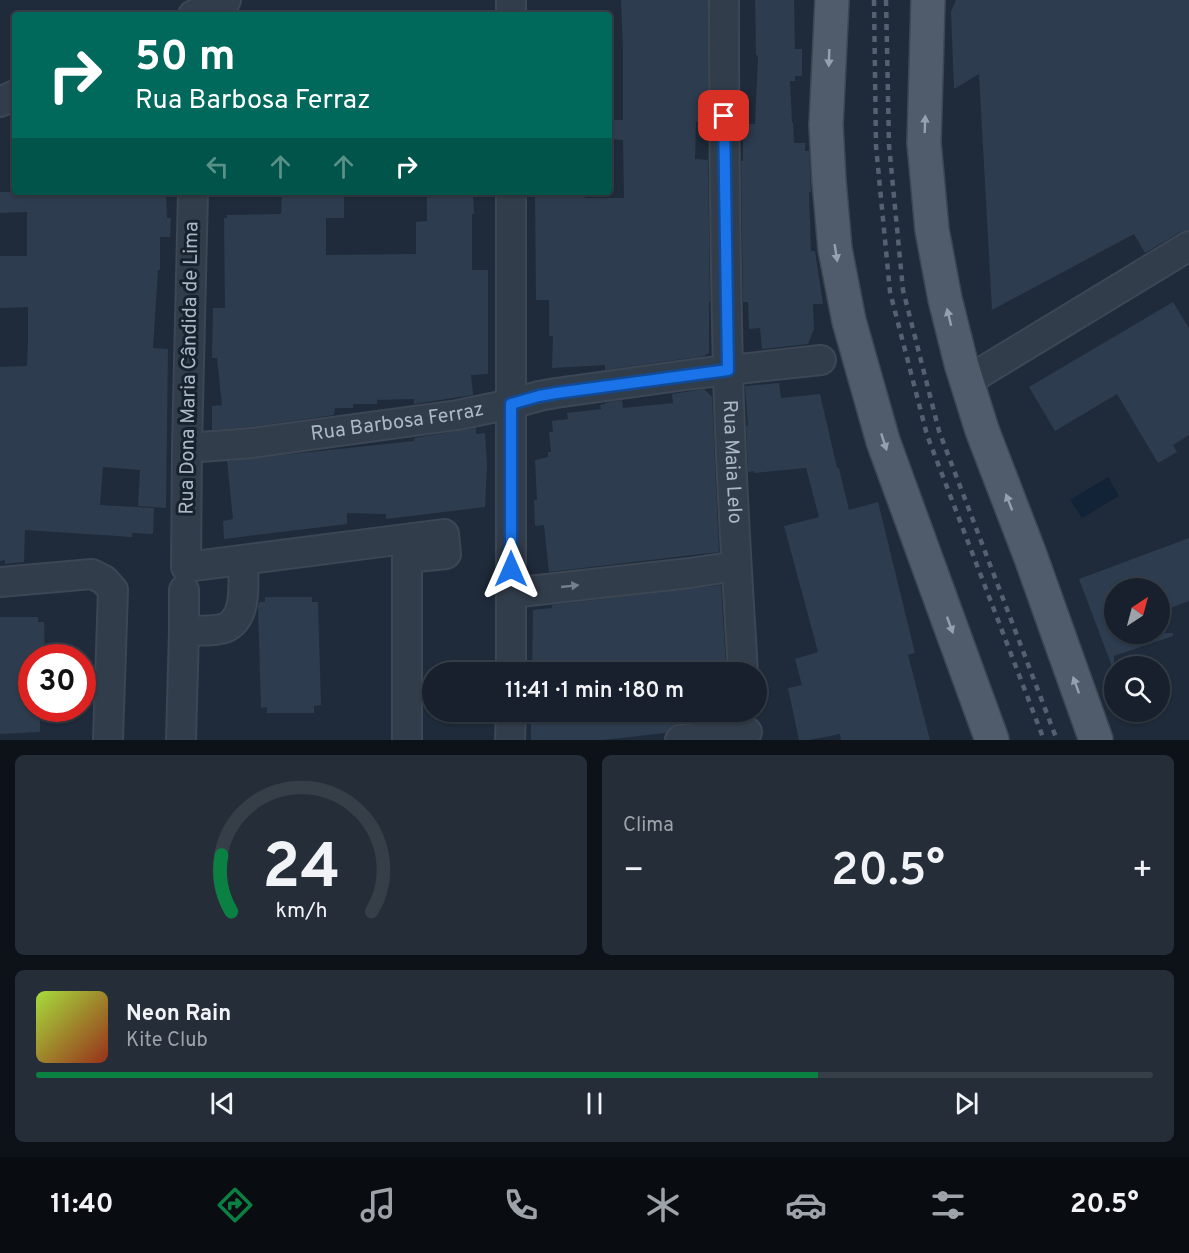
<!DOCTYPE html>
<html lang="pt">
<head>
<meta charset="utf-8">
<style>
	:root { --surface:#17202c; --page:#242d38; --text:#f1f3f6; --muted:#9ea3a9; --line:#363e48; --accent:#0b8043 }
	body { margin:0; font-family:Overpass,sans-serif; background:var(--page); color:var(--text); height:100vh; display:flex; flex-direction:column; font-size:22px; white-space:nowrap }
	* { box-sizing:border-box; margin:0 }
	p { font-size:20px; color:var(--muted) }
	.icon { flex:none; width:33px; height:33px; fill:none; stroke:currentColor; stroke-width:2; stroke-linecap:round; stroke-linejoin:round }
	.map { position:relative; height:740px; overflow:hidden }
	.sheet { display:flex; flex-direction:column; gap:15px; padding:15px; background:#0d1218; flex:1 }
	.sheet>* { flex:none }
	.banner { position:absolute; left:12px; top:12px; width:600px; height:183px; border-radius:6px; box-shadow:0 2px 4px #0004,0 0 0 2px var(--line); background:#00695c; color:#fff; overflow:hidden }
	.needle { width:39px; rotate:36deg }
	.buttons { position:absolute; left:1104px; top:578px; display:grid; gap:12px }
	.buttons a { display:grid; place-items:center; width:66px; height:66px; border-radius:50%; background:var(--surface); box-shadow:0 2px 4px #0004,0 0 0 2px var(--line); font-size:30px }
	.speed { position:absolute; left:18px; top:644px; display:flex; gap:12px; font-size:30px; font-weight:700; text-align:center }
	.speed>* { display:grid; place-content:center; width:78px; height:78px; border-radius:50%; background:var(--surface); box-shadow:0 2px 4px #0004,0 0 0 2px var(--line); line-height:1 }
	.speed .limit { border:9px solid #d22; background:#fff; color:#111 }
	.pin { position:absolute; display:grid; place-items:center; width:51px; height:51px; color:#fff; margin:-26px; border-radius:12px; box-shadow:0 3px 9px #0006 }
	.me { position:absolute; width:66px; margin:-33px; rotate:0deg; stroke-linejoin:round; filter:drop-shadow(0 0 4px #0008) }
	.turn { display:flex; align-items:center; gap:21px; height:126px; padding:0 24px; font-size:27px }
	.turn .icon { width:78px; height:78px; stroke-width:2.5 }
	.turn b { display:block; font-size:42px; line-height:51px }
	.lanes { display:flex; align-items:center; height:57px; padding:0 24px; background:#0003; justify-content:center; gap:30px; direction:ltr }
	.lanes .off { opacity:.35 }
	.big { font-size:45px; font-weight:600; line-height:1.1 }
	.sheet .card { flex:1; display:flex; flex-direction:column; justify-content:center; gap:9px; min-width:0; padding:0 21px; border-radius:9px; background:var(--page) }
	.sheet .dial { align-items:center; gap:0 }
	.dial svg { height:156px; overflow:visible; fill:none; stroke:var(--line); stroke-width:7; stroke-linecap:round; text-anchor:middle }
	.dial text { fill:var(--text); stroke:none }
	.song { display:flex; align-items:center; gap:18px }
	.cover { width:72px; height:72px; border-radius:9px; background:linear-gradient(135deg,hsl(80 70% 55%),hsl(10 70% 35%)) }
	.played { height:6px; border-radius:3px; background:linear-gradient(90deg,var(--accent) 70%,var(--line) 70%) }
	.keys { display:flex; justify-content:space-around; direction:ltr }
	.heat { display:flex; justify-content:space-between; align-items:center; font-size:33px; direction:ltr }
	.sheet .tiles { flex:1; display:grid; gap:15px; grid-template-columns:1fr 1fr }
	.card:last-child { grid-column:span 2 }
	.trip { position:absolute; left:422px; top:662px; width:345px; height:60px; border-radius:30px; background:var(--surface); box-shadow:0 2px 4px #0004,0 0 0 2px var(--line); font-weight:600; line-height:60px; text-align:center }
	.menu { display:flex; height:96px; justify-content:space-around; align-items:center; background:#090d12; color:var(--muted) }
	.menu .icon { width:42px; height:42px }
	.menu .current { color:var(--accent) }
	.menu b { font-size:27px; color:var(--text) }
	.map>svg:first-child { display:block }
</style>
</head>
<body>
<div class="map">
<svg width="1189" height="740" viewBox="0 0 1189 740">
	<rect width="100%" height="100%" fill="#1f2b3a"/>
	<path fill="#122338" d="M1108 477 1119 496 1082 518 1070 500Z"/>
	<path fill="#2d3c4f" d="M621 0H708V122H696L695 159 708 160 710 302H709V353L704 356 605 370V365L552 368 553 336H549V300H536L535 194H585V198H624L623 140 609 139V120H623V51Z
		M755 0H794L795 49H802V76H795V81H790L792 122H793L794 143H805V151H809L811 192H809L811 251H815L823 304H813L814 329 808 344 762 349 760 328 749 329 748 302H743L741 161H743V124H755L758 56 756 55Z
		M956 0H1189V230L1180 232 1145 253 1134 234 992 310 979 74 954 89 951 12Z
		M0 192H166L167 218H171L170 237H160V270H158L153 348 168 349 166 508 138 506 140 470 103 467 100 505 154 508 153 534 132 533V537L25 530 24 562 5 564V560L0 561V367L27 366 28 339V307L0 308V256H27V212L0 213Z
		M282 192H344V218H326V255L416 254V222L427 221V192H473L474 214H472V270H488V374L471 375 473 395 414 404V399L377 400V404H353V408H335L334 415 250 427 212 430V406L222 405 217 358H212L213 308H225L224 218H227V215L281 214Z
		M1173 302 1189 328V435L1173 445 1177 452 1158 463 1117 394 1055 431 1029 387Z
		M779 383 781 398 820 394 837 468H839L849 510 878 502 915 653 908 655 930 740H841L840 734 809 740H799L788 688 802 685 795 659 818 652 784 526 819 517 806 468 754 473V471L748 472 746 425 748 427 745 386Z
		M704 389 712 397 719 552 549 572 544 525 535 526 534 500H537L535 460 548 457V452H551L549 432H553L552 421 568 419 567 413 601 409 600 405 605 404V403L622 400 623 408 673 403 672 394Z
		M476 428V434L485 433 487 465 485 507 386 519V514L347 513V524L224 539 223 521 233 519 227 461 414 441V438Z
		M1189 538V601L1160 612V588H1114V633H1173V636L1114 656V669H1113L1079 579Z
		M721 585 726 666 669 672H532L533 610 552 608V605Z
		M265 597H312V602H318L321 705 314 706V713H267V707L261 708 258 606 259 602H265Z
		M0 617H38V622H44L45 657H32V708H40V732L0 734Z
		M531 711H708L709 720 677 724 670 727 665 733 603 740H531Z"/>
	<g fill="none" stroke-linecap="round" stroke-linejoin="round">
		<defs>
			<g id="minor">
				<path id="s1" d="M724 0C724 123 725 245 728 368 730 469 737 571 743 672"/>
				<path d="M193 15 226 0"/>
				<path d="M511 15V0"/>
				<path d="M0 102 15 95"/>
				<path d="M193 192 187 448 186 567 444 534 446 554 407 558V740"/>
				<path d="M967 381 1189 246"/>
				<path id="s2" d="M187 448 252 443 458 415 511 404 539 396 556 393 693 374 821 360"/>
				<path d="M0 582 92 574 104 580 113 590 108 740"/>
				<path d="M184 590V631C196 630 217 632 227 627 248 616 243 580 243 560"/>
				<path d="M511 593 690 573 736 566"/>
				<path d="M511 672V192"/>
				<path d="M181 740 184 631"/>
				<path d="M510 740 511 711"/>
				<path d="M680 740 747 732"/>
			</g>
			<path id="major" d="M832 0 826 125 829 181 835 249 849 321 883 441 992 740
				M928 0 924 143 932 230 945 299 961 363 982 430 1030 555 1096 740"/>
		</defs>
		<use href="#minor" stroke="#3c4654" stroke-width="32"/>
		<use href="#major" stroke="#3c4654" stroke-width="36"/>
		<use href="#minor" stroke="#323d4b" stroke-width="28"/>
		<use href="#major" stroke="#505c6b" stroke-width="33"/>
		<path stroke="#546172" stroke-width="4.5" stroke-dasharray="6 6" stroke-linecap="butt" d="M874 0 876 146 890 292 927 435 1044 740
			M886 0 889 145 903 290 939 431 1057 740"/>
	</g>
	<defs><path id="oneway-solid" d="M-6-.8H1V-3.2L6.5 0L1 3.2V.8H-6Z" transform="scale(1.5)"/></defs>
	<g fill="#96a1b0">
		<use href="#oneway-solid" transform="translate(829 58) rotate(92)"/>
		<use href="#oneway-solid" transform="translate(925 124) rotate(-88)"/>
		<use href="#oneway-solid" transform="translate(836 253) rotate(81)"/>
		<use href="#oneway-solid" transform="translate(949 317) rotate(-104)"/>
		<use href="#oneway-solid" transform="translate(884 442) rotate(72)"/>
		<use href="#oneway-solid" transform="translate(1009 502) rotate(-111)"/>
		<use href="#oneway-solid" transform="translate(950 625) rotate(70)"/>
		<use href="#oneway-solid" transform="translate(1076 685) rotate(-110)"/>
	</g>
	<use fill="#76818f" href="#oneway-solid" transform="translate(570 586) rotate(-6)"/>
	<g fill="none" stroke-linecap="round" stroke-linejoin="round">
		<defs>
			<path id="route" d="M511 569V404L539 396 556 393 728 370 724 116"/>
		</defs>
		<use href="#route" stroke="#114b97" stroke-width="15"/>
		<use href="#route" stroke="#1a73e8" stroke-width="10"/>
	</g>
	<g text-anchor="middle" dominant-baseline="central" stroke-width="6" stroke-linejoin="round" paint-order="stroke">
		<g font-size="20" fill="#adb8c7" stroke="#18222f">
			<text transform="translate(190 368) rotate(-89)">Rua Dona Maria Cândida de Lima</text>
			<text stroke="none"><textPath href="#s2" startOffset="212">Rua Barbosa Ferraz</textPath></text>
			<text stroke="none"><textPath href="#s1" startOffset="462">Rua Maia Lelo</textPath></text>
		</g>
	</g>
</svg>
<div class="buttons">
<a><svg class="needle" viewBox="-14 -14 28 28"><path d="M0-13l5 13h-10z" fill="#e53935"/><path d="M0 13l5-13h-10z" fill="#9ea3a9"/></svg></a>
<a><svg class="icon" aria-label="search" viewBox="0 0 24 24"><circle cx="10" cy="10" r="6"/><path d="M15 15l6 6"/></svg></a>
</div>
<div class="speed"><div class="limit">30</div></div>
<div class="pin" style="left:724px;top:116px;background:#d93025"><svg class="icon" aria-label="arrive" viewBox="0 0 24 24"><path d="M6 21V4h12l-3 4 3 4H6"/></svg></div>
<svg class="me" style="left:511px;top:569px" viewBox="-20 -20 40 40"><path d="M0-17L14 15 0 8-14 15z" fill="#1a73e8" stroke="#fff" stroke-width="4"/></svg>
<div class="trip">11:41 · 1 min · 180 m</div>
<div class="banner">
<div class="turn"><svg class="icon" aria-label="right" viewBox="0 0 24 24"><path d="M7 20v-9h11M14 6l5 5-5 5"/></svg><div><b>50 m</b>Rua Barbosa Ferraz</div></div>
<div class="lanes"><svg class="icon off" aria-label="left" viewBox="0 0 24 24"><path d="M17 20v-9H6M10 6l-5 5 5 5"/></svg><svg class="icon off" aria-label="ahead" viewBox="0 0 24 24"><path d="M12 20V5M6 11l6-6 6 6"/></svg><svg class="icon off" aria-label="ahead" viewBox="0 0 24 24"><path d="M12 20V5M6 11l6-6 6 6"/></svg><svg class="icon" aria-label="right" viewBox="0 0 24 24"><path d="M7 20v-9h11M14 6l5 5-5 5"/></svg></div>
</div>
</div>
<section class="sheet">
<div class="tiles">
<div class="card dial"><svg viewBox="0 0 100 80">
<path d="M14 69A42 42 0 1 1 86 69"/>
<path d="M14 69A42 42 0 0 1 9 40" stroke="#0b8043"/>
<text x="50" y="56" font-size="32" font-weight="700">24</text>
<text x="50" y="72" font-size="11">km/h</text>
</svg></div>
<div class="card"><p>Clima</p>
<div class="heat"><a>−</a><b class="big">20.5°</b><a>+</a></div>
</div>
<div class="card">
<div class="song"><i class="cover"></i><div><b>Neon Rain</b><p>Kite Club</p></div></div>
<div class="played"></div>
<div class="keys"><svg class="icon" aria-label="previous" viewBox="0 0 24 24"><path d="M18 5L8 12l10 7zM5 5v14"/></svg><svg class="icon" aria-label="pause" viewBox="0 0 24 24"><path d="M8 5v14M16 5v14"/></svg><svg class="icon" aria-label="next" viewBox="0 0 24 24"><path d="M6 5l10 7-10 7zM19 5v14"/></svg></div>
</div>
</div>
</section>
<nav class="menu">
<b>11:40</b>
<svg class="icon current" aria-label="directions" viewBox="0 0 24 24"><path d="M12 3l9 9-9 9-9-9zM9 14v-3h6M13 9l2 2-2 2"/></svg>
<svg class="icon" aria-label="music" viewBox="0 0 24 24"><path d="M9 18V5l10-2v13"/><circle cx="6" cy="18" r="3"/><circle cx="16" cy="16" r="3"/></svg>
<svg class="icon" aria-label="phone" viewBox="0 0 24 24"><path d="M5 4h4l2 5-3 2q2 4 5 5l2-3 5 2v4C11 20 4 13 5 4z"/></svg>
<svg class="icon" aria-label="climate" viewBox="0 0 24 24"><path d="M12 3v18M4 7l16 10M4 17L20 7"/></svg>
<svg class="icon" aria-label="car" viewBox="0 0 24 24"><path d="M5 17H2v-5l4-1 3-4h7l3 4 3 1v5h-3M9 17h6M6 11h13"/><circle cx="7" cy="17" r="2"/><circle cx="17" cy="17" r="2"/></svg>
<svg class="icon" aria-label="filters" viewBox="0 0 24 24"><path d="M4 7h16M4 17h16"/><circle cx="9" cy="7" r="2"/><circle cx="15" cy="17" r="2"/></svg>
<b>20.5°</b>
</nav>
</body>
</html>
